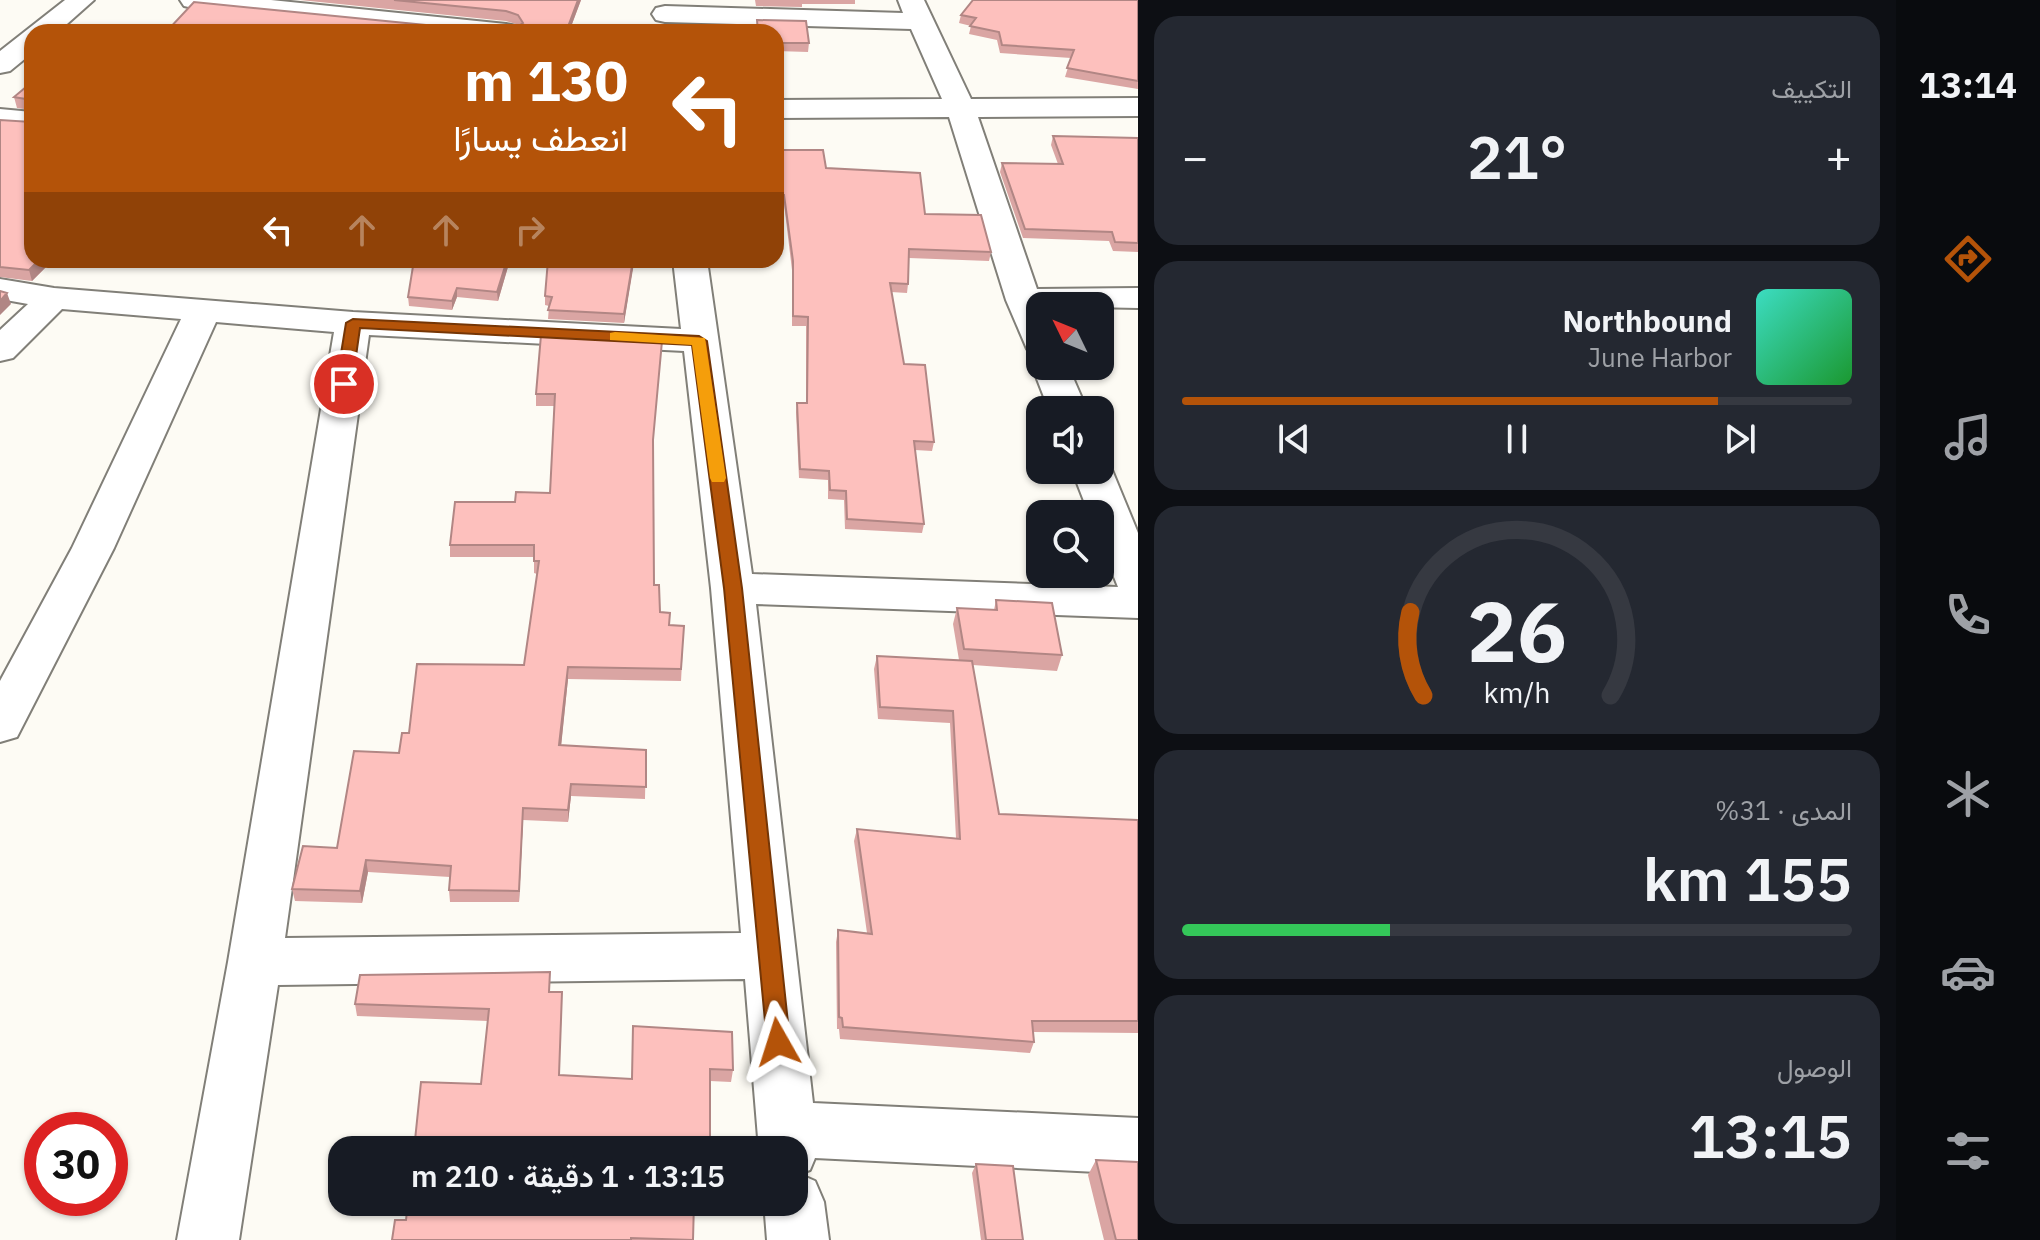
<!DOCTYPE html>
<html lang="ar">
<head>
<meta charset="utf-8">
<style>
	:root { --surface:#171b24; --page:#242831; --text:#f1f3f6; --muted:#9ea1a6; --line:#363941; --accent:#b45309 }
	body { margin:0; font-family:"IBM Plex Sans",Vazirmatn,sans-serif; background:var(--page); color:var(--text); direction:rtl; height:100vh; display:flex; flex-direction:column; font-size:30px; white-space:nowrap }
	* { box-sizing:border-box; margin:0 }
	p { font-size:26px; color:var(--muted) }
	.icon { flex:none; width:44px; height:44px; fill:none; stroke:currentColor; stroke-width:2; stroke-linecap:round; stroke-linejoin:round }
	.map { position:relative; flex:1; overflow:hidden; direction:ltr }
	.drawer { display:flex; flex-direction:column; gap:16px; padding:16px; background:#0d0f14; width:758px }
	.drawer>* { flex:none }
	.top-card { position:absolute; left:24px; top:24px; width:760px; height:244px; border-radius:24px; box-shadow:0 2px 6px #0004; direction:rtl; background:#b45309; color:#fff; overflow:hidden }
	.needle { width:52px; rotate:313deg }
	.controls { position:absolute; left:1026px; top:292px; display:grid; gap:16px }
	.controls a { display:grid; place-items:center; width:88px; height:88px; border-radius:16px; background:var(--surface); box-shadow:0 2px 6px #0004; font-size:40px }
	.speed { position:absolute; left:24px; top:1112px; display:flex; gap:16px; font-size:40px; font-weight:700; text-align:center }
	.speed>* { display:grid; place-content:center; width:104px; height:104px; border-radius:50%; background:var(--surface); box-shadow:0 2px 6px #0004; line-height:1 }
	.speed .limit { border:12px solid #d22; background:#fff; color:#111 }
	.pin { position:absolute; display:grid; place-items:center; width:68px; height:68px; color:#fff; margin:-34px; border:4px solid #fff; border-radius:50%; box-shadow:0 2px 8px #0007 }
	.me { position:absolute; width:88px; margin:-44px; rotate:354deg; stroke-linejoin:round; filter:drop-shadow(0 0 6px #0008) }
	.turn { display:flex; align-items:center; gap:28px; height:168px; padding:0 24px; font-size:36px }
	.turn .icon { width:104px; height:104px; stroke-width:2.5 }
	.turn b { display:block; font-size:56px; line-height:68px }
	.lanes { display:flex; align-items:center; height:76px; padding:0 24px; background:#0003; justify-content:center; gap:40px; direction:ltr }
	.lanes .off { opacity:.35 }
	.big { font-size:60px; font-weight:600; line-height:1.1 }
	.drawer .card { flex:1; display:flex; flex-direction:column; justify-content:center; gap:12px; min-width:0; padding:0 28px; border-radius:24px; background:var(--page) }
	.drawer .dial { align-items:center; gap:0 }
	.dial svg { height:208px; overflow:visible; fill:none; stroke:var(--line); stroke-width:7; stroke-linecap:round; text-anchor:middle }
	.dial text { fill:var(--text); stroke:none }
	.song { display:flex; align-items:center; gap:24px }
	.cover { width:96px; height:96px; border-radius:12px; background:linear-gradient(135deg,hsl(170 70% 55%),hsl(130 70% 35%)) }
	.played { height:8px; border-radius:4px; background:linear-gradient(90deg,var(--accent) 80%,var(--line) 80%) }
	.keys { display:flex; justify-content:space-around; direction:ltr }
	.heat { display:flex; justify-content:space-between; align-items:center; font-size:44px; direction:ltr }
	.charge { height:12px; border-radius:6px; background:linear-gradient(90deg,#34c759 31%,var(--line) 0) }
	.trip { position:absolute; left:328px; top:1136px; width:480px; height:80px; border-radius:24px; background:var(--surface); box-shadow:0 2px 6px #0004; font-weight:600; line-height:80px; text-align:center; direction:rtl }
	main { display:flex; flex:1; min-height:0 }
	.dock { display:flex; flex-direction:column; width:144px; justify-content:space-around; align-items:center; background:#090b0e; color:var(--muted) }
	.dock .icon { width:56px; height:56px }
	.dock .active { color:var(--accent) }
	.dock b { font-size:36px; color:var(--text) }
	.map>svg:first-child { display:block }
</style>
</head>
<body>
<main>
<nav class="dock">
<b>13:14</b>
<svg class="icon active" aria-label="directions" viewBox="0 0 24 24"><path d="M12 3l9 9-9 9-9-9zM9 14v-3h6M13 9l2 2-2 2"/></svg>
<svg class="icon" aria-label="music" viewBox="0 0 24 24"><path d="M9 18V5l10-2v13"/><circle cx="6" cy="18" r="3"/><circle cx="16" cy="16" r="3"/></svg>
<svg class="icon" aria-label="phone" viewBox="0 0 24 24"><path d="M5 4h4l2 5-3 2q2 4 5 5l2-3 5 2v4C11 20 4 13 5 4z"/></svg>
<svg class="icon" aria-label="climate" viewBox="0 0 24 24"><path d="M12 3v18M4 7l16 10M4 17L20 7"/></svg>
<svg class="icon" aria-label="car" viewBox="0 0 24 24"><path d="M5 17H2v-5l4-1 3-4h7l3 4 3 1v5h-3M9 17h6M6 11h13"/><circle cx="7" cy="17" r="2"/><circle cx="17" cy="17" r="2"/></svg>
<svg class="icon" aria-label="filters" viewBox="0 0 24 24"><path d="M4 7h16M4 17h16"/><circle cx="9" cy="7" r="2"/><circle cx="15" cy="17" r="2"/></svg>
</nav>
<section class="drawer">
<div class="card"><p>التكييف</p>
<div class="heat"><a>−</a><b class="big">21°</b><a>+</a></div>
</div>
<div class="card">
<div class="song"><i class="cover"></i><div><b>Northbound</b><p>June Harbor</p></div></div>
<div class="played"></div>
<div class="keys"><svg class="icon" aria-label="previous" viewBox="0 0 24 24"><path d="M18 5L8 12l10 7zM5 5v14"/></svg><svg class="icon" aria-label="pause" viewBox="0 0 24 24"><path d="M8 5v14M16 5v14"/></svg><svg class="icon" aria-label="next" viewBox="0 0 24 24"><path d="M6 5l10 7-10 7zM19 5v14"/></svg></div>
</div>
<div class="card dial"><svg viewBox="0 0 100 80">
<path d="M14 69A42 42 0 1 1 86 69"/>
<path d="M14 69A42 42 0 0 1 9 37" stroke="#b45309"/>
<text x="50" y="56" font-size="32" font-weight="700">26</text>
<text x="50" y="72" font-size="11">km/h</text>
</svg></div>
<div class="card"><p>المدى · 31%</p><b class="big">155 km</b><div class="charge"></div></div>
<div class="card"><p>الوصول</p><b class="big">13:15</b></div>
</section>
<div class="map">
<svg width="1138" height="1240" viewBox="0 0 1138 1240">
	<rect width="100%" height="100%" fill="#fdfbf4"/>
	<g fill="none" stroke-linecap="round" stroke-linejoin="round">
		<defs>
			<path id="minor" d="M65 0H94L58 32H32V53L10 71 0 73V51Z
				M180 0H271L506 24 516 26 520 32H427L193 8 184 6Z
				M898 0H924L971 99 1138 98V116L978 117 1037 289 1138 288V308L1040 306V352L1027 349 1006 300 949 117 776 118V100L942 99 911 29 665 22 656 20 652 14 656 8 665 6 903 13Z
				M0 109 32 112V130L0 127Z
				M673 260H707L752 574 1118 587 1100 542V514H1089L1072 470H1100V459L1106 461 1112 470 1138 533V618L756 604 813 1103 1138 1118V1174L815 1158 810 1170 799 1174 815 1181 824 1202 829 1240H767L764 1202H794V1150H759L745 979 278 985 239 1240H177L228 962 334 332 216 322 114 548 17 737 0 742V681L72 548 181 319 62 309 13 358 0 361V330L28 304 0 299V279L54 288 353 312 681 329ZM369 335 684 351 711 588 741 933 285 938Z
				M1040 357V366H1068L1087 410H1049L1032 366Z"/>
		</defs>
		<use href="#minor" stroke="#817f78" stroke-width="4"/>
		<use href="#minor" fill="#fff" fill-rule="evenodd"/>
	</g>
	<path fill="#daa5a3" d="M300 0H581L569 32 426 25H519L506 21Z
		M755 0H855V4H802V7L756 6Z
		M1138 0V89L1065 77 1071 58 1000 53 997 40 969 34 971 26 959 23 961 15Z
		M757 20 809 43 808 52 776 51V32H757Z
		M32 82V260H53L32 281 0 277V120L31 122V110L17 108 14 97Z
		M1053 136 1138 138V252L1113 251 1109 241 1023 238 1000 172 1002 163 1058 164 1051 145Z
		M776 150 826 168 925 214 991 252 989 261 909 258 908 284 907 293 891 292 904 364 934 442 932 451 915 450 924 524 922 533 845 529 844 500 828 499V480L799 478 796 412 797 403H806V326H792V270L784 204H776Z
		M334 260H382L380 264Z
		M510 260 498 301 457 297 452 310 409 306 408 297Z
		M548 260H634L624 323 548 319 549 306 545 305V296Z
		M541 335 653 445 654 585 660 612 669 625 684 626 681 681 568 679 561 745 646 750 645 799 571 796 568 822 523 820 519 902H450L449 890 450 877 368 872 362 903 295 901 292 889 337 848 399 753 409 733 524 665 537 574 534 573V557H450V545L515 502 550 493 554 406H536V394Z
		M996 600 1062 655 1057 671 973 665 999 814 1138 820V1033L1033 1032 1034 1042 1030 1053 840 1039 839 1029H837L836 942 838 930 867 933 854 841 857 829 956 838 950 723 878 719 874 669 877 656 959 660 953 624 957 608 994 610Z
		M550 992 562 1004 559 1075 632 1079 633 1026 733 1070 731 1082 710 1081 481 1084 488 1021 357 1016 355 1004Z
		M1096 1160 1138 1240H1104L1088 1175Z
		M976 1164 1023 1240H981L972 1173Z
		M406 1220 693 1240H392Z"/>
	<path fill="#b18684" d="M578 0H581L569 32H566Z
		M39 260H53L32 281 29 270Z
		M507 260H510L498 301 497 292Z
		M633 260 634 263 624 323V314Z
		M457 288V297L452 310V301Z
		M7 293 11 304 0 315V301Z
		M568 667V679L560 757 559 745Z
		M571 784V796L568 822V810Z
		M523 808V820L519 902V891Z
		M366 860 368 872 362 903 360 891Z"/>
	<path fill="#fdc0bd" stroke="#b18684" stroke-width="2" d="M394 0H578L566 32H166L194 2 426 25H520L523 23 518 15 506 11Z
		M973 0H1138V81L1067 68 1074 50 1002 45 999 32 970 26 976 18 961 15Z
		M757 20 806 21 809 43H776V32H758Z
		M32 82V260H39L29 270 0 267V120L31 122 32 100 14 97Z
		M1053 136 1138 138V243L1115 242 1112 232 1025 229 1002 163 1063 164Z
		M776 150H823L826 168 920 173 925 214 981 215 991 252 909 249 908 284 890 283 904 364 925 365 934 442 914 441 924 524 847 519 846 491 830 490 829 471 800 469 797 403H807L808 317 793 316V261L784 195H776Z
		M414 260H507L497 292 457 288 452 301 408 297Z
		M548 260H633L624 314 548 310 552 297 545 296Z
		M0 291 7 293 0 301Z
		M541 335 662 341 653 440 654 585H659L660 612 670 613 669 625 684 626 681 669 568 667 559 745 646 750V787L571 784 568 810 523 808 519 891 449 890 451 866 366 860 360 891 292 889 303 846 337 848 354 751 399 753 402 733H409L417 664 524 665 539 561H534V545H450L455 502H515L516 492 550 493 555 394H536Z
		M996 600 1052 603 1062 655 964 649 957 608 997 610Z
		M877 656 972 661 999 814 1138 820V1021H1032L1034 1042 843 1027 842 1018 839 1017 838 930 872 934 857 829 960 839 953 711 880 707Z
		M550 972 549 992H562L559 1075 632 1079 633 1026 732 1032 733 1070 710 1069V1150H414L421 1082 481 1084 489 1009 355 1004 360 975Z
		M1096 1160 1138 1162V1240H1116Z
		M976 1164 1013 1166 1023 1240H986Z
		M408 1202H694L693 1240 631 1238V1240H392L395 1220H406Z"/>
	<path fill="#b45309" stroke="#753606" stroke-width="2" d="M353 319 699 336 707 341 742 588 790 1042 786 1050 778 1053 770 1050 767 1042 724 588 692 345 360 328 352 384 344 389 336 384 346 323Z"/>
	<path fill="#f59e0b" d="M615 332 705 338 726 478 724 482H712L710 478 692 345 610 340V333Z"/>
</svg>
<div class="controls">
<a><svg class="needle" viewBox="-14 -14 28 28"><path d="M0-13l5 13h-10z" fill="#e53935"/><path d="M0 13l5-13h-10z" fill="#9ea1a6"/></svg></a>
<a><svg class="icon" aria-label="sound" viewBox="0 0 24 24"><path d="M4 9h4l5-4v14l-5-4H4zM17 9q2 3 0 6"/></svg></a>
<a><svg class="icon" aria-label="search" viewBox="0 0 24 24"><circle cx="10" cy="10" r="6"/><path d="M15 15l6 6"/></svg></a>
</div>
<div class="speed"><div class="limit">30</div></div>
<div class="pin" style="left:344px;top:384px;background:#d93025"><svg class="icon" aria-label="arrive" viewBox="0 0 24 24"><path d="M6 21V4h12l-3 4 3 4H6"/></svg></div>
<svg class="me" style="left:778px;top:1042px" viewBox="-20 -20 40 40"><path d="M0-17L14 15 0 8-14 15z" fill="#b45309" stroke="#fff" stroke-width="4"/></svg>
<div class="trip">13:15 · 1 دقيقة · 210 m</div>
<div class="top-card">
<div class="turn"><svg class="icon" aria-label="left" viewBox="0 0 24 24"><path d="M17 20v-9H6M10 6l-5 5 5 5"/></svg><div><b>130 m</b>انعطف يسارًا</div></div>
<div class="lanes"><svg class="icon" aria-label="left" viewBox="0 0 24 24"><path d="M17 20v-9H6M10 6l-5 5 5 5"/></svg><svg class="icon off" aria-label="ahead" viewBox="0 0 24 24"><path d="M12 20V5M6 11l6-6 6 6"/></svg><svg class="icon off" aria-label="ahead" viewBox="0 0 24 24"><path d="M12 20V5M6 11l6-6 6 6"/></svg><svg class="icon off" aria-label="right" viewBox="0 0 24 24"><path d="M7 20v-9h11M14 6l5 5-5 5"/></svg></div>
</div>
</div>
</main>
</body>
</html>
